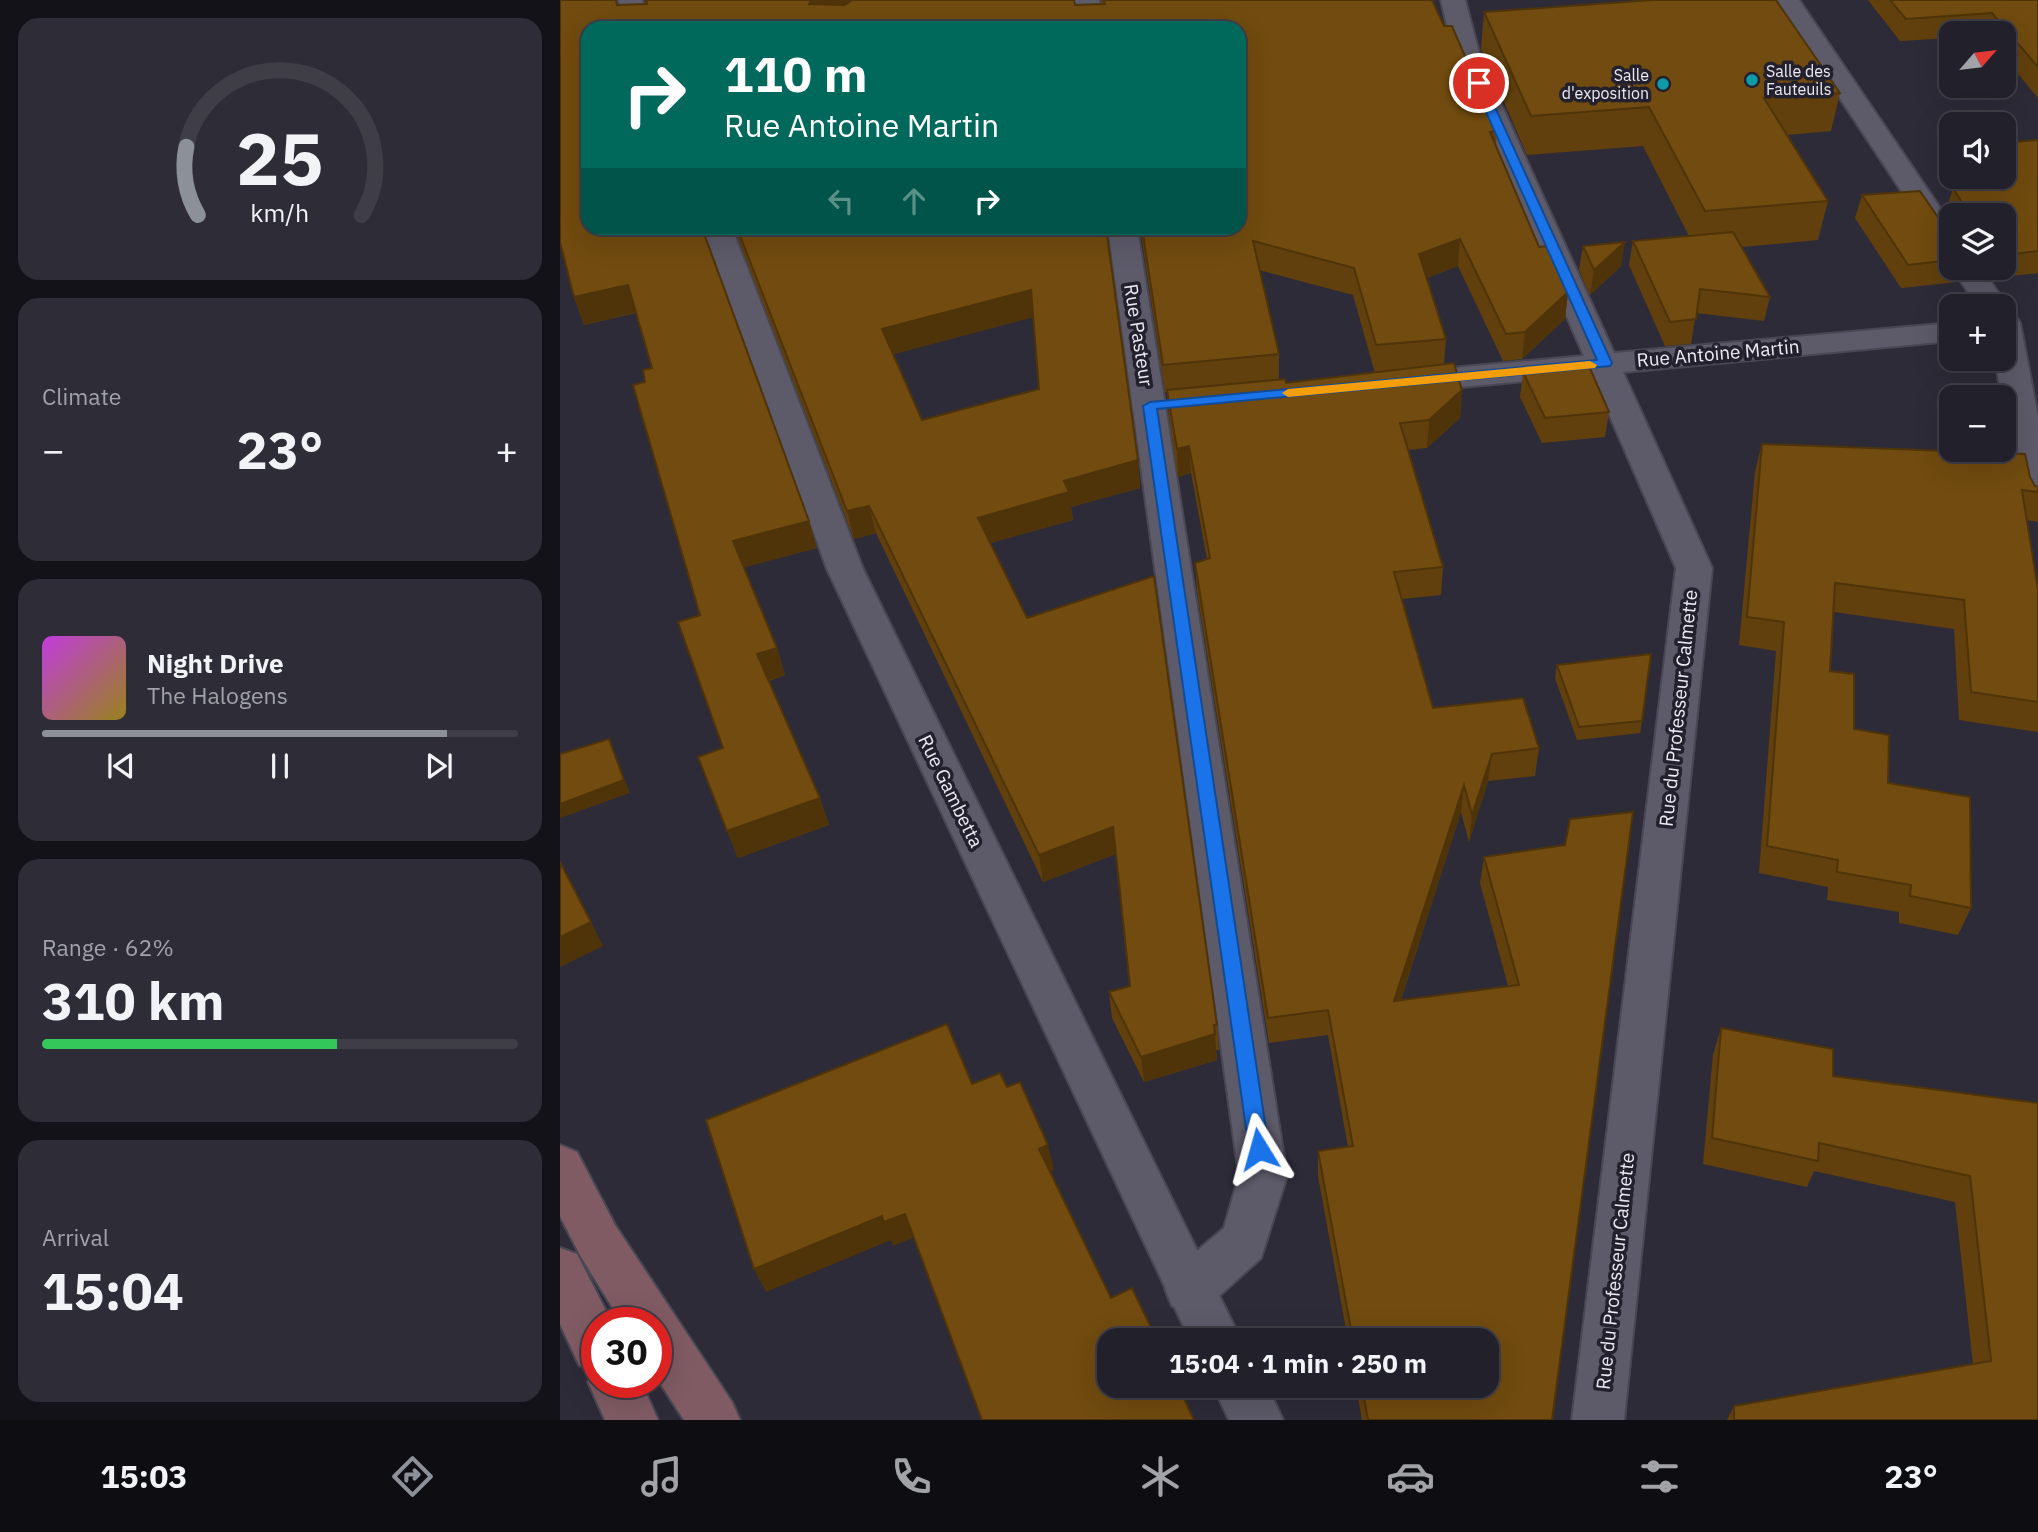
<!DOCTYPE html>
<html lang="en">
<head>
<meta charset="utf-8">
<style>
	:root { --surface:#22202b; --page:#2e2d37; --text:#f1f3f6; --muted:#a2a3a9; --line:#3f3e47; --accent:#8c9099 }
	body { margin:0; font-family:"IBM Plex Sans",sans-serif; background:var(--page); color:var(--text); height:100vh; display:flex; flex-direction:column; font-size:26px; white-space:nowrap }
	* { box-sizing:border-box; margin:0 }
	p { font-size:23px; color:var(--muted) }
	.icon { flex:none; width:38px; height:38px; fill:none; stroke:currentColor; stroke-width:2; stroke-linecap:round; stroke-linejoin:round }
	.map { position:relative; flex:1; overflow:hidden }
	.drawer { display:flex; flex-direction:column; gap:18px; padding:18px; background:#131218; width:560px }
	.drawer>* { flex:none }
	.top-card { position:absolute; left:21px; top:21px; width:665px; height:214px; border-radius:21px; box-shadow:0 7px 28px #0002,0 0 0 2px var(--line); background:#00695c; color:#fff; overflow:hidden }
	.needle { width:46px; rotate:62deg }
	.fabs { position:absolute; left:1379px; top:21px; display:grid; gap:14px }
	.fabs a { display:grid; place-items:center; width:77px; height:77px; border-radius:14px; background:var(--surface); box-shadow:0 7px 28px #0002,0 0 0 2px var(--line); font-size:35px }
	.speed { position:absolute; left:21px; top:1307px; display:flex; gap:14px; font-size:35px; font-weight:700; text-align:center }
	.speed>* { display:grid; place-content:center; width:91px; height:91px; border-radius:50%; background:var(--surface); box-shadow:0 7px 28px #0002,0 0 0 2px var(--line); line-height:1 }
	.speed .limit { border:10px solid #d22; background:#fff; color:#111 }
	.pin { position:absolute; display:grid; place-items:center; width:60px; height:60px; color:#fff; margin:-30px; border:4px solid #fff; border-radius:50%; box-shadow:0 2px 7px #0007 }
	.me { position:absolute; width:77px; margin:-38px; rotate:352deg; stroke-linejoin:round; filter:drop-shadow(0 0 5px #0008) }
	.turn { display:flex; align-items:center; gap:24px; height:147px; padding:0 28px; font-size:32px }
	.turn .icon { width:91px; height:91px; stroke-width:2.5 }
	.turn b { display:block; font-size:49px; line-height:60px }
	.lanes { display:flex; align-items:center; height:66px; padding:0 28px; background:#0003; justify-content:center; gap:35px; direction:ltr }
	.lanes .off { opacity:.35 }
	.big { font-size:52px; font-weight:700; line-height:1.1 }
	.drawer .widget { flex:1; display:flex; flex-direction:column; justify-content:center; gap:10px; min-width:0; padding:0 24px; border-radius:21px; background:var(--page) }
	.drawer .dial { align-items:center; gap:0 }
	.dial svg { height:182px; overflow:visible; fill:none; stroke:var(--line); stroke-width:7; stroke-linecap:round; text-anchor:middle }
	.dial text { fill:var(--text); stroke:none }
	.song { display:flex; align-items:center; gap:21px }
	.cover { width:84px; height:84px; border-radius:10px; background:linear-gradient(135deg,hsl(290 70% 55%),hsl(50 70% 35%)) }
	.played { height:7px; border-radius:4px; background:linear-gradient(90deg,var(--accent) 85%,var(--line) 85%) }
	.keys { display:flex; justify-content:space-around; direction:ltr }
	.heat { display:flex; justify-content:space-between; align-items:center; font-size:38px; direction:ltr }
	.charge { height:10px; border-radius:5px; background:linear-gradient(90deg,#34c759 62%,var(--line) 0) }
	.trip { position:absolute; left:537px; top:1328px; width:402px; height:70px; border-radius:21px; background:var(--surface); box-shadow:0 7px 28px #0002,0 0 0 2px var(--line); font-weight:700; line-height:70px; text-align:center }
	.dock { display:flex; height:112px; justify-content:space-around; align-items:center; background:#0e0d11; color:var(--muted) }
	.dock .icon { width:49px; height:49px }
	.dock .active { color:var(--accent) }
	.dock b { font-size:32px; color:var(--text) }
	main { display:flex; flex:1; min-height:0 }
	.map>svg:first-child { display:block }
</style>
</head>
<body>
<main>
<section class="drawer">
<div class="widget dial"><svg viewBox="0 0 100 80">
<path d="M14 69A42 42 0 1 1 86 69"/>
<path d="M14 69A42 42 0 0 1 9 39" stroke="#8c9099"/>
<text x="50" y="56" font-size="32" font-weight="700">25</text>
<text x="50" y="72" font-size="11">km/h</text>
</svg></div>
<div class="widget"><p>Climate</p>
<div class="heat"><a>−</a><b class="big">23°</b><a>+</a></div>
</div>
<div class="widget">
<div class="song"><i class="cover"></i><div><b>Night Drive</b><p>The Halogens</p></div></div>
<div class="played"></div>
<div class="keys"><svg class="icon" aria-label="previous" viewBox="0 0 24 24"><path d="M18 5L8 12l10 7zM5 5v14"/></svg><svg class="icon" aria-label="pause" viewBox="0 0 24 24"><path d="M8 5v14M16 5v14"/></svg><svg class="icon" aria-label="next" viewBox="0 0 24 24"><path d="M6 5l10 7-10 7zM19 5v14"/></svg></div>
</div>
<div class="widget"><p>Range · 62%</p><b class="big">310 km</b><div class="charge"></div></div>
<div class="widget"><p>Arrival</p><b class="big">15:04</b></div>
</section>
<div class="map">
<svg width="1478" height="1420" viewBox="0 0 1478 1420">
	<rect width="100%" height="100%" fill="#2e2b39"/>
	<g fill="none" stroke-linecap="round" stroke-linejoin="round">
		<defs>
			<path id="minor" d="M515 0H539L545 28H519Z
				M881 0H905L921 60 1054 353 1391 323V341L1063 372 1152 568 1064 1420H1012L1116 568 1032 375 847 392 836 389 831 382 836 375 847 372 1024 356 895 60Z
				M1215 0H1239L1391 224V254L1381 251Z
				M548 228H577L727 1176 701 1258 648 1306 630 1313 612 1306 605 1289 612 1272 664 1228 679 1176Z
				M1392 268H1422L1447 306 1444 311V306H1417Z
				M1444 314 1455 316 1460 323 1478 417V517L1466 513 1461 505 1435 359H1444Z"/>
			<path id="tertiary" d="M58 0H82L92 28H66Z
				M143 228H172L303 569 681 1340H630L267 569Z
				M653 1386H707L723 1420H669Z"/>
			<path id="secondary" d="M0 1145 17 1152 55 1225 172 1402 180 1420H124L96 1377V1323H62L21 1257 0 1216Z
				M0 1248 17 1254 52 1323H37V1382H81L98 1420H45L28 1382 33 1370 19 1365 0 1324Z"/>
		</defs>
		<use href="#minor" stroke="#494753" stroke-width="4"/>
		<use href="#tertiary" stroke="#494753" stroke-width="4"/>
		<use href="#secondary" stroke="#494753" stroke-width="4"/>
		<use href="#minor" fill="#5d5a69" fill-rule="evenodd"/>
		<use href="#tertiary" fill="#5d5a69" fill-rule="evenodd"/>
		<use href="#secondary" fill="#805b63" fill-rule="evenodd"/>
	</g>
	<path fill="#61400d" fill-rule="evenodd" d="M0 0H56L58 5 86 4 84 0H514L515 5 542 4 541 0H872L884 26H892L937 131 936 146 979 247 988 246 1008 292 1005 319 962 359 943 361 898 266 867 278 886 339 884 364 894 363 902 390 900 418 867 448 848 450 883 567 881 595 842 599 873 708 963 698 979 748 975 776 928 781 909 842 901 812 841 1000 948 986 920 883 924 857 1005 845 1010 819 1073 812 992 1420H802L796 1386H928V1340H788L758 1176V1151L788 1147 768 1035 709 1043 637 591 635 563 647 559 631 473 618 477 609 417 607 392H605L580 228H577H679V28H28V228H142L249 521 257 548 184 567 217 648 225 675 209 681 260 798 269 825 178 858 138 757 163 748 118 622 140 615 73 385 85 382 83 370 92 368 76 313 24 325 14 297 0 242ZM699 270 793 295 815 373 726 383 725 379H719V354Z
		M1308 0H1478V98L1444 57V33H1391V38L1340 41Z
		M924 12 1280 93 1271 131 1227 135 1268 201 1258 240 1182 247 1210 297 1204 321 1136 313 1131 344 1105 346 1069 265 1073 241 1129 236 1083 146 967 155 921 49Z
		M1478 140V273L1432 278 1424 268H1444V215H1391V220L1386 211 1393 188 1408 187 1400 177H1444Z
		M1302 195 1391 231V268H1403L1398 282 1341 288 1295 218Z
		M174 228H546L578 460 580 488 511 507 513 520 430 543 657 1025 659 1050H656L657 1060 584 1082 552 1018 549 992 570 986 556 854 483 882 316 533 294 539ZM473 317 479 389 362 420 333 354Z
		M1023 246 1061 266 1030 295 1019 270Z
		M963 372 1049 412 1045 437 982 443 960 397Z
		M1202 444 1470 477 1475 486 1478 487V522L1467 520 1478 590V732L1399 720 1394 629 1274 612 1270 671 1294 729 1328 783 1411 908 1398 935 1339 923V912L1267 900 1268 887 1199 873 1216 651 1179 645 1195 472Z
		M997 665 1082 721 1080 733 1017 740 995 678Z
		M1161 1028 1273 1076 1478 1103V1420H1167L1174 1406 1413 1364 1395 1202 1254 1171 1247 1187 1143 1164 1153 1055Z"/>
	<path fill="#4f340a" d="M251 0H297L259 21 249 4Z
		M900 239 898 266 858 281 859 254Z
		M1065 242 1061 266 1030 295 1034 270Z
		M68 285 77 312 24 325 14 297Z
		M471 290 474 317 327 356 322 329Z
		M1008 292 1005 319 962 359 965 332Z
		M902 390 900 418 867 448 869 420Z
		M629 446 631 473 618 477 617 449Z
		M578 460 580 488 511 507 513 520 423 545 418 518 504 481Z
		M309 506 316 533 294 539 287 511Z
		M249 521 257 548 182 568 173 541Z
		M217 648 225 675 206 681 197 654Z
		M49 739 70 793 0 818V804Z
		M932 754 928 781 909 842 912 815Z
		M904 785 901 812 832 1027 834 1001Z
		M260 798 269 825 178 858 167 831Z
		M553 827 556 854 483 882 479 855Z
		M31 922 43 946 0 967V937Z
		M655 1034 657 1060 584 1082 581 1057Z
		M488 1145 494 1170 485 1174 479 1149Z
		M345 1214 353 1238 333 1246 324 1222Z
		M322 1216 331 1240 206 1292 194 1269Z"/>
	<path fill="#714b0f" stroke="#4f340a" stroke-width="2" fill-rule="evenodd" d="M0 0H56L57 5 87 4 86 0H251L249 4 284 5 293 0H514L515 5 545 4 544 0H872L884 26H892L937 131 930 132 979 247 988 246 1008 292 965 332 946 334 900 239 859 254 886 339 816 345 794 268 693 241 719 354 603 365 582 228H679V28H28V228H142L249 521 173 541 217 648 197 654 260 798 167 831 138 757 163 748 118 622 140 615 73 385 85 382 83 370 92 368 68 285 14 297 0 242Z
		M1092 0H1216L1280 93 1204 98 1268 201 1145 211 1089 107 971 116 924 12Z
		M1330 0H1478V67L1432 13 1346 19Z
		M1478 140V251L1444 255V215H1401V201L1393 188 1430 186 1424 177H1444V143Z
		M1360 191 1386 229 1391 231V260L1348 265 1302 195Z
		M177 228H546L578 460 504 481 509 492 418 518 467 618 594 576 657 1025H654L655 1034 581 1057 549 992 570 986 553 827 479 855 309 506 287 511ZM471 290 479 389 362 420 322 329Z
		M1173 232 1210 297 1140 289 1136 319 1110 322 1073 241Z
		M1065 242 1034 270 1023 246Z
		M894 363 902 390 869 420 840 423 883 567 834 572 873 708 963 698 979 748 932 754 912 815 904 785 834 1001 959 985 924 857 1005 845 1010 819 1073 812 992 1420H808L802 1386H928V1340H793L758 1151 793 1146 768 1010 708 1018 635 563 650 558 629 446 617 449 607 390 725 379 726 383Z
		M1029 366 1049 412 985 418 963 372Z
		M1202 444 1465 454 1470 477 1475 486 1478 487V492L1462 490 1478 590V702L1411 692 1404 600 1275 583 1270 671 1294 674V729L1329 735 1328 783 1410 797 1411 908 1350 896 1351 885 1277 872 1278 860 1207 846 1224 622 1187 617Z
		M1091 654 1082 721 1019 727 997 665Z
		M49 739 64 780 0 804V754Z
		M0 862 31 922 0 937Z
		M387 1024 412 1084 440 1073 447 1087 460 1082 488 1145 479 1149 551 1298 572 1288 597 1340H550V1386H618L634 1420H422L345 1214 324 1222 322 1216 194 1269 146 1120Z
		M1161 1028 1273 1049V1076L1478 1103V1420H1174V1406L1431 1361 1410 1176 1259 1143 1258 1161 1152 1138Z"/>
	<path fill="#1a73e8" stroke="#114b97" stroke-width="2" d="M919 80 924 83 1052 363 1050 366 597 409 709 1149 706 1155 699 1157 692 1155 689 1149 583 406 590 402 1037 360 913 83Z"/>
	<path fill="#f59e0b" d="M1030 361 1037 365 1035 368 728 397 722 393 728 389Z"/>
	<g fill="#0f9aa8" stroke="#24212e" stroke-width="2.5">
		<circle cx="1192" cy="80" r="7"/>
		<circle cx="1103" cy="84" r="7"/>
	</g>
	<g text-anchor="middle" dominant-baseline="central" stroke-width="7" stroke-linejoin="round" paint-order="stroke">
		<g font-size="16" fill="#eceaf3" stroke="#24212e" text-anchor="start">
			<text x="1206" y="71">Salle des<tspan x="1206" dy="18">Fauteuils</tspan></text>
			<text x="1089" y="75" text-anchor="end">Salle<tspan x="1089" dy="18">d'exposition</tspan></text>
		</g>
		<g font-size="19" fill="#eceaf3" stroke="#24212e">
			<text transform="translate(579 335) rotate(81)">Rue Pasteur</text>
			<text transform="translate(1158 353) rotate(-5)">Rue Antoine Martin</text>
			<text transform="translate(1118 708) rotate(-84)">Rue du Professeur Calmette</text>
			<text transform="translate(391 791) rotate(64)">Rue Gambetta</text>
			<text transform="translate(1055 1271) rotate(-84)">Rue du Professeur Calmette</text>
		</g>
	</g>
</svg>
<div class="fabs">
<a><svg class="needle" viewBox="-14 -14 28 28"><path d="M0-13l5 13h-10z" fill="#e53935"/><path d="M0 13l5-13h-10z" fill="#a2a3a9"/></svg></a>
<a><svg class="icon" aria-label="sound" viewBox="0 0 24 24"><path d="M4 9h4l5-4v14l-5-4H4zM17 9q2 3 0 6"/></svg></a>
<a><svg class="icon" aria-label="layers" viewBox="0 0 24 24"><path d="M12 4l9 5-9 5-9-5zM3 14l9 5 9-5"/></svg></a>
<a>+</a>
<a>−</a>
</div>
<div class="speed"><div class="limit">30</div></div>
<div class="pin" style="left:919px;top:83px;background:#d93025"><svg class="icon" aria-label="arrive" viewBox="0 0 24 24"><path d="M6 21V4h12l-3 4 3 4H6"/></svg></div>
<svg class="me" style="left:699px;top:1149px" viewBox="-20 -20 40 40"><path d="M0-17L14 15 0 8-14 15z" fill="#1a73e8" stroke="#fff" stroke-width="4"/></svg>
<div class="trip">15:04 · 1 min · 250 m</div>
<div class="top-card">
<div class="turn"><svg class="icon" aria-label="right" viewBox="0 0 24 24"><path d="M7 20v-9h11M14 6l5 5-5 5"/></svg><div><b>110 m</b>Rue Antoine Martin</div></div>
<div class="lanes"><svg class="icon off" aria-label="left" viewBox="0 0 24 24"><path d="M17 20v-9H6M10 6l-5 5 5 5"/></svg><svg class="icon off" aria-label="ahead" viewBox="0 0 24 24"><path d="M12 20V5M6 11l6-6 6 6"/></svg><svg class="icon" aria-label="right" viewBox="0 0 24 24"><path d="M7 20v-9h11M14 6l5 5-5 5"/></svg></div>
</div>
</div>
</main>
<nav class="dock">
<b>15:03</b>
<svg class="icon active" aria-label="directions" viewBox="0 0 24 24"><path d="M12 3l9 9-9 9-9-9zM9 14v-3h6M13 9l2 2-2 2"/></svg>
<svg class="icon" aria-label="music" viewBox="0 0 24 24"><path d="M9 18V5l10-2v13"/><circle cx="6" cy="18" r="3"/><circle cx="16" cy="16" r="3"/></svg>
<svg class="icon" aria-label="phone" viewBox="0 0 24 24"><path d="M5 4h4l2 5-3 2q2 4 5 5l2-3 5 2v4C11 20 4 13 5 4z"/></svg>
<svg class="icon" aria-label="climate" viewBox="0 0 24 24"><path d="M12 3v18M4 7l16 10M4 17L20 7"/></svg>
<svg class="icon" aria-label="car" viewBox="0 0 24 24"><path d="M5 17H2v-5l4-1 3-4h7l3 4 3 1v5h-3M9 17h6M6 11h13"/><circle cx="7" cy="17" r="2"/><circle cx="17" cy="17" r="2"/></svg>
<svg class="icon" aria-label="filters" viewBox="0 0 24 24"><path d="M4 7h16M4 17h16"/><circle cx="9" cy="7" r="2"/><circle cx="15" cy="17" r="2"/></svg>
<b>23°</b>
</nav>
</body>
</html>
